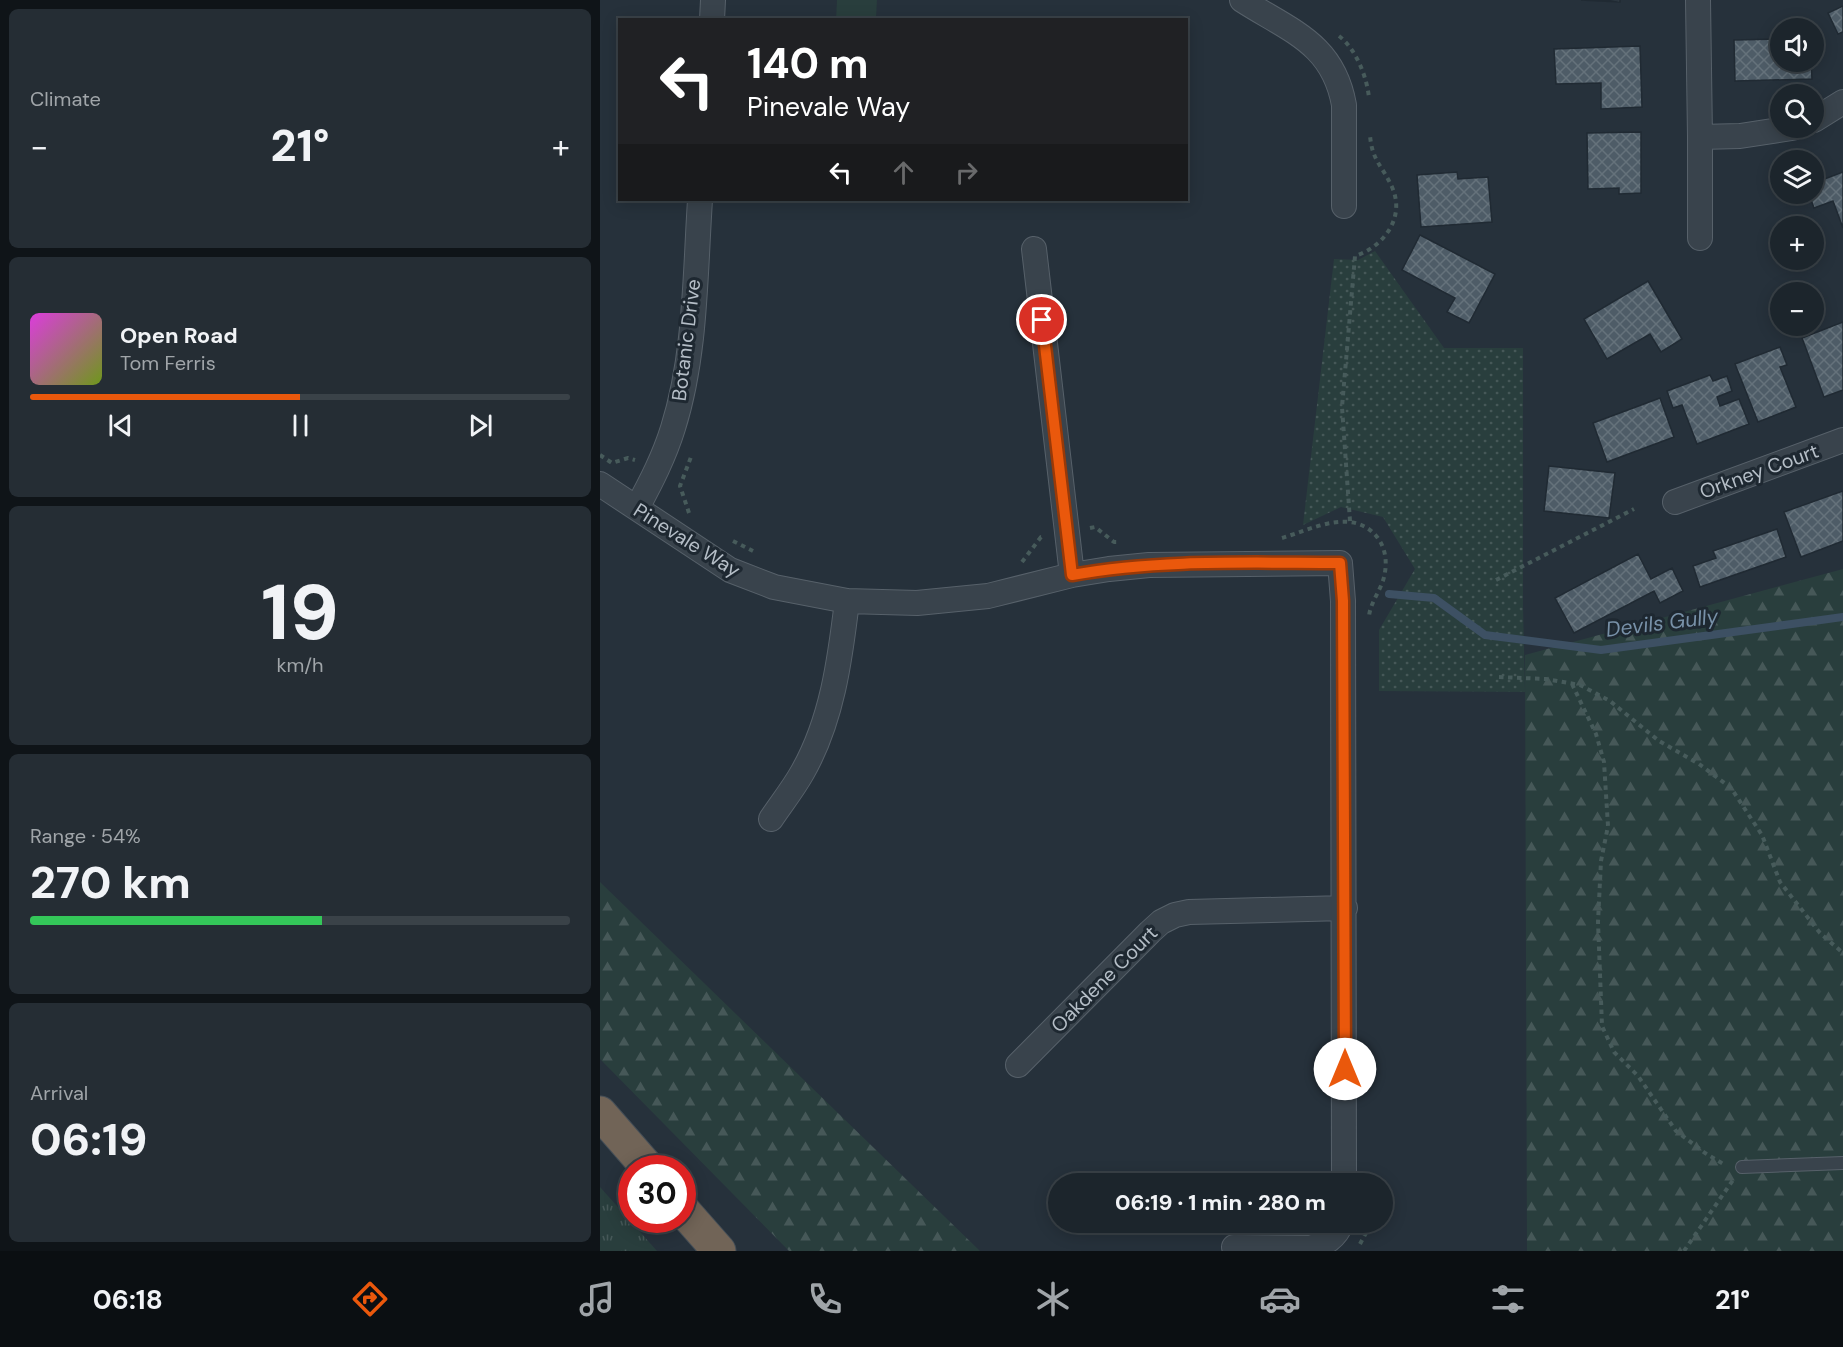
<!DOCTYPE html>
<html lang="en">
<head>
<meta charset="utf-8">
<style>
	:root { --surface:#1c252c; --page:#252d34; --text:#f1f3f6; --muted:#a0a5a9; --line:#3a4248; --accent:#ea580c }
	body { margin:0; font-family:"DM Sans",sans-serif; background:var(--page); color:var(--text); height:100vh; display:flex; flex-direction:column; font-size:22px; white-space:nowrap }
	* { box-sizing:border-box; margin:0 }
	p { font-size:20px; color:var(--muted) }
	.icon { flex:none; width:33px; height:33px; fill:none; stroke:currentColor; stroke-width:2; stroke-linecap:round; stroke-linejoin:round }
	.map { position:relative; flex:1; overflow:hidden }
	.panel { display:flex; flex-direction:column; gap:9px; padding:9px; background:#0f1418; width:600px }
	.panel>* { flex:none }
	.hud { position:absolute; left:18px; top:18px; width:570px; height:183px; border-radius:0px; box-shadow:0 3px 15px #0003,0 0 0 2px var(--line); background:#202124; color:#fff; overflow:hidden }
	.buttons { position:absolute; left:1170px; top:18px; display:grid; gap:12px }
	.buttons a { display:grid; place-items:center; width:54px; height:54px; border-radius:50%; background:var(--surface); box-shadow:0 3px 15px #0003,0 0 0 2px var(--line); font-size:30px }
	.speed { position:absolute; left:18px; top:1155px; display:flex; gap:12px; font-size:30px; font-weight:700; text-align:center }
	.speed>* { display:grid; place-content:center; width:78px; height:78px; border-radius:50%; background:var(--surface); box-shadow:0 3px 15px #0003,0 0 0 2px var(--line); line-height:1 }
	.speed .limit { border:9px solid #d22; background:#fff; color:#111 }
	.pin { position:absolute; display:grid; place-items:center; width:51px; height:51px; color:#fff; margin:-26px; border:3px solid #fff; border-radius:50%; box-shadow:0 2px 6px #0007 }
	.me { position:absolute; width:66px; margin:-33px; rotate:0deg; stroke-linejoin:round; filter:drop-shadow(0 0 4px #0008) }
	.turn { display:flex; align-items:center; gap:21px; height:126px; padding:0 30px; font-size:27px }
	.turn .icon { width:78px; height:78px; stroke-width:2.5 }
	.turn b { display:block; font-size:42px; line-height:51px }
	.lanes { display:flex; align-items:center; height:57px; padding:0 30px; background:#0003; justify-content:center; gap:30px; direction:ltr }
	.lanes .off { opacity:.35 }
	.big { font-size:45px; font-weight:800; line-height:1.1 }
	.panel .widget { flex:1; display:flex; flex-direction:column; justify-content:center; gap:9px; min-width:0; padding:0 21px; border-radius:9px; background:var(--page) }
	.panel .dial { align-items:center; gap:0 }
	.dial b { font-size:78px; line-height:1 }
	.song { display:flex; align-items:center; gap:18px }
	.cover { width:72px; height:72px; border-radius:9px; background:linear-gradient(135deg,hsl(300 70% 55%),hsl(80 70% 35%)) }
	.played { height:6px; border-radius:3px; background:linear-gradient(90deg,var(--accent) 50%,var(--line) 50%) }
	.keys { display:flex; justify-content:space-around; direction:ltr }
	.heat { display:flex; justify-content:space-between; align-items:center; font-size:33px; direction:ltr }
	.charge { height:9px; border-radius:4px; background:linear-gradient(90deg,#34c759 54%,var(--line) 0) }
	.trip { position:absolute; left:448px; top:1173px; width:345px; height:60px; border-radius:30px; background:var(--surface); box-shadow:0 3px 15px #0003,0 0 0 2px var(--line); font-weight:800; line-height:60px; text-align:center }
	.dock { display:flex; height:96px; justify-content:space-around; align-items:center; background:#0b0f12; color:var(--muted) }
	.dock .icon { width:42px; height:42px }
	.dock .active { color:var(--accent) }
	.dock b { font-size:27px; color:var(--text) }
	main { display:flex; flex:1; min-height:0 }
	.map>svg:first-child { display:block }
</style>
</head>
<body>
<main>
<section class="panel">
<div class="widget"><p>Climate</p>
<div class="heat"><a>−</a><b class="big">21°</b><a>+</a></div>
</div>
<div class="widget">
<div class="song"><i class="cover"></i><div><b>Open Road</b><p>Tom Ferris</p></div></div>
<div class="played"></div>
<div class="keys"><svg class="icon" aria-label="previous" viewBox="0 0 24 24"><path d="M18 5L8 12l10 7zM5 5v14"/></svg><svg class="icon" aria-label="pause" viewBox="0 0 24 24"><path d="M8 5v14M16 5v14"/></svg><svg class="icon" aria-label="next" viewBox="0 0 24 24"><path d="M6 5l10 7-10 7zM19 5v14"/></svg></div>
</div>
<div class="widget dial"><b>19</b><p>km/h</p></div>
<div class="widget"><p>Range · 54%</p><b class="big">270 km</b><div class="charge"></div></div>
<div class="widget"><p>Arrival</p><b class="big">06:19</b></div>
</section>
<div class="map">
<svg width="1243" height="1251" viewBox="0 0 1243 1251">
	<defs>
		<pattern id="grass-tufts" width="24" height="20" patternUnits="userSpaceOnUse" patternTransform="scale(1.5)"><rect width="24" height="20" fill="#293e3d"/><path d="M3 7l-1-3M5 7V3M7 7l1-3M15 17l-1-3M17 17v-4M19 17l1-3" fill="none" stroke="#465858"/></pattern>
		<pattern id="forest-firs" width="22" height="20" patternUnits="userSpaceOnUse" patternTransform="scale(1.5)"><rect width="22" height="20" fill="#293e3d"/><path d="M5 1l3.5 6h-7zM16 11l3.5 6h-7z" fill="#465858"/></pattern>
		<pattern id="park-dots" width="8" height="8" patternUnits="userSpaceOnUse" patternTransform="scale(1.5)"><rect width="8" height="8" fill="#293e3d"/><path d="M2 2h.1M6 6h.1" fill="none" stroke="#465858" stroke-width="1.8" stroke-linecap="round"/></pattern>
		<pattern id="building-cross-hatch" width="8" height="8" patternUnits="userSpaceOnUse" patternTransform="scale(1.5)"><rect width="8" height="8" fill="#4e5c67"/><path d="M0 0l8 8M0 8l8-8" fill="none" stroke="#65727b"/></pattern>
	</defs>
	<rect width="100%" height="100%" fill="#26313b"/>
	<path fill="url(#grass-tufts)" d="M0 1187 57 1251H0Z"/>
	<path fill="url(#forest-firs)" d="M1243 569V1251H927L925 655Z
		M0 882 380 1251H189L0 1059Z"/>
	<path fill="url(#park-dots)" d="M775 251 844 348H923V606L925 692 779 691V630L815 569 783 517 741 507 703 525 734 259 758 260Z"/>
	<path fill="#293e3d" d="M237 0H277L276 19H236Z"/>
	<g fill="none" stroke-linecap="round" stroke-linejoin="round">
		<path stroke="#3d5063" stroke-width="8" d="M789 594 834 598 885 635 1001 650 1243 617"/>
	</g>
	<path fill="url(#building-cross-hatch)" stroke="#202a33" stroke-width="1.5" d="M981 0H1020V2Z
		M1243 6V32L1238 34 1228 13Z
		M1210 23V28H1185V24Z
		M1180 39V62H1211L1212 79 1135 81 1134 40Z
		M1040 46 1042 107 1001 109V83L956 84 954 49Z
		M1041 132V193L1019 194V188L988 189 987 133Z
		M857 172 858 179 888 177 892 222 821 227 817 175Z
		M1243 172V228L1233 201 1214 208 1209 194H1214V183Z
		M820 235 895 274 869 323 847 312 855 298 802 270Z
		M1048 281 1082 339 1061 352 1050 334 1007 359 984 319Z
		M1243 322V390L1224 397 1202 338Z
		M1180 347 1187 365 1180 367 1196 407 1158 422 1135 364Z
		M1110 375 1113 381 1127 376 1132 391 1117 397 1120 406 1139 399 1149 424 1097 444 1082 405 1073 408 1067 391Z
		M1060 398 1074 437 1007 462 993 423Z
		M949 466 1015 473 1009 518 944 511Z
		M1243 491V541L1201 557 1184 512Z
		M1177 529 1186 557 1100 587 1093 566 1116 558 1113 551Z
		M1038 554 1051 579 1072 568 1083 591 1060 603 1054 591 974 633 955 598Z"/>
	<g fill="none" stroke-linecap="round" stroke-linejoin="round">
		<defs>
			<path id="lane" d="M1142 1167 1243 1163"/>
			<path id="street" d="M642 0C690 31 733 43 744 105V206
				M1098 0 1100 137 1140 136 1192 128
				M112 20 113 0
				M1214 120 1243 102
				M1100 137V238
				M434 249 472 575
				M0 484 130 570 174 587 247 601 317 603 388 596 472 575 509 569 549 565 740 563 743 601 744 1184
				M1075 502 1243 440
				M37 508C51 482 64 457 73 428 96 355 95 275 100 200
				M171 819C181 804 193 789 202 773 232 721 240 660 247 601
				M418 1065 550 932 561 922 575 915 589 912 745 908
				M634 1247 710 1248C725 1244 736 1238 742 1222"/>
			<path id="highway" d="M0 1113 48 1168
				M82 1209 119 1251"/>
		</defs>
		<use href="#lane" stroke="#57616a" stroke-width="14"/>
		<use href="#street" stroke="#57616a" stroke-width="26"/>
		<use href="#highway" stroke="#444e57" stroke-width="35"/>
		<path stroke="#475b5b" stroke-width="4" stroke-dasharray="4.5 4.5" stroke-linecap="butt" d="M739 36C756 49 767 77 769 98
			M0 455 12 463 28 458 35 460
			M89 513 80 486 91 457
			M750 521 742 407 755 256C783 247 806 218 792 187 782 165 772 161 770 135
			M490 528 495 527 514 542H519
			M682 538C712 529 753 507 777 537 785 547 787 560 785 572 783 588 771 600 769 616
			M133 541 153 551
			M422 562 441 537H444
			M896 580 1034 509
			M899 677 946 679 980 685 1010 701 1059 741 1099 764 1131 788 1162 835 1180 882 1220 933 1243 953
			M972 684 996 734 1004 762 1008 826 1001 861 998 922 1002 1026 1014 1052 1038 1076 1076 1131 1105 1153 1125 1165
			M760 1244 767 1231 769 1222
			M1084 1251 1133 1180"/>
		<use href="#lane" stroke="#39434c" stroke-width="12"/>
		<use href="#street" stroke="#39434c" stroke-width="24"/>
		<use href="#highway" stroke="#716457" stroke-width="33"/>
	</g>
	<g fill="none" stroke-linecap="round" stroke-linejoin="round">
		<defs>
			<path id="route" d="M442 320 472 575C560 559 651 563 740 563L743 601 745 1069"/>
		</defs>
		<use href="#route" stroke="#983908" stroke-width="15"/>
		<use href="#route" stroke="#ea580c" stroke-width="10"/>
	</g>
	<g text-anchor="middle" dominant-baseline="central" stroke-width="6" stroke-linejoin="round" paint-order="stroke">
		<g font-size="20" fill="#b5bec7" stroke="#1e2831">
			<text transform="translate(86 340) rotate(-83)">Botanic Drive</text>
			<text transform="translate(1159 471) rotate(-20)">Orkney Court</text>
			<text transform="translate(87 540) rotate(32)">Pinevale Way</text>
			<text transform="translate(504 979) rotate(-45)">Oakdene Court</text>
		</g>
		<g font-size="21" font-style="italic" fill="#7891a8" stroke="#1e2831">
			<text transform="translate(1062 623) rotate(-7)">Devils Gully</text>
		</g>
	</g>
</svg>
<div class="buttons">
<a><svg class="icon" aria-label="sound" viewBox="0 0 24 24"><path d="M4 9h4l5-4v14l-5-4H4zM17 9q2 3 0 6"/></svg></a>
<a><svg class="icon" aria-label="search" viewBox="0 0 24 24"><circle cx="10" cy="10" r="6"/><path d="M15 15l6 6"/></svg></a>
<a><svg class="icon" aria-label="layers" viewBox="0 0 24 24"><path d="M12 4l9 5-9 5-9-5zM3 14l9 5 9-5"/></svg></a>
<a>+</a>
<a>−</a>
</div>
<div class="speed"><div class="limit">30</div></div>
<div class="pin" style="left:442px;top:320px;background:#d93025"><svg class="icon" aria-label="arrive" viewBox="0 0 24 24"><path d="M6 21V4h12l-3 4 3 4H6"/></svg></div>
<svg class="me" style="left:745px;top:1069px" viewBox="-20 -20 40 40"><circle r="19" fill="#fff"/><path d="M0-13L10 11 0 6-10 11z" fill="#ea580c"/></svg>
<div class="trip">06:19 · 1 min · 280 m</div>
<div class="hud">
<div class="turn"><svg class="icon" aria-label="left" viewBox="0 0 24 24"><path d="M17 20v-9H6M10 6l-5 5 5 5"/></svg><div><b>140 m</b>Pinevale Way</div></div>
<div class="lanes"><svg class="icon" aria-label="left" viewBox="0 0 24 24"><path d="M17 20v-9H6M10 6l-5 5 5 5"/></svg><svg class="icon off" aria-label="ahead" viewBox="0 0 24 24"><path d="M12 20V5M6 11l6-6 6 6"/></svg><svg class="icon off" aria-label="right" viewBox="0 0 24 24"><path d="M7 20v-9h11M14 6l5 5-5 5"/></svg></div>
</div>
</div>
</main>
<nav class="dock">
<b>06:18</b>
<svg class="icon active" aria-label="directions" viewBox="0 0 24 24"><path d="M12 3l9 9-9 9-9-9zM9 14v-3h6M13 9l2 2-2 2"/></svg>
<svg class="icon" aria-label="music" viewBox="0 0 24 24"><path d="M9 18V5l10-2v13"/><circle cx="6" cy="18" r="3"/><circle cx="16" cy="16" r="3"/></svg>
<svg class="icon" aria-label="phone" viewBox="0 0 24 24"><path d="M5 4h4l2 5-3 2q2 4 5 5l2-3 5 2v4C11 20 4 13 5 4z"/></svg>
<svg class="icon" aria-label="climate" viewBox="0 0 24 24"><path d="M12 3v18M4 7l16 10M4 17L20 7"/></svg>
<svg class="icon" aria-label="car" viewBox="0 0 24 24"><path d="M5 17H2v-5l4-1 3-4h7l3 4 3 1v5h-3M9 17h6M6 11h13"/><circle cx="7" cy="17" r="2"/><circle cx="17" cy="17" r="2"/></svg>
<svg class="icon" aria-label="filters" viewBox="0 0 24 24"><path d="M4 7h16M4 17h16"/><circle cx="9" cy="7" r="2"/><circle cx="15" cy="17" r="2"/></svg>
<b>21°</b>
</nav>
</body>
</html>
